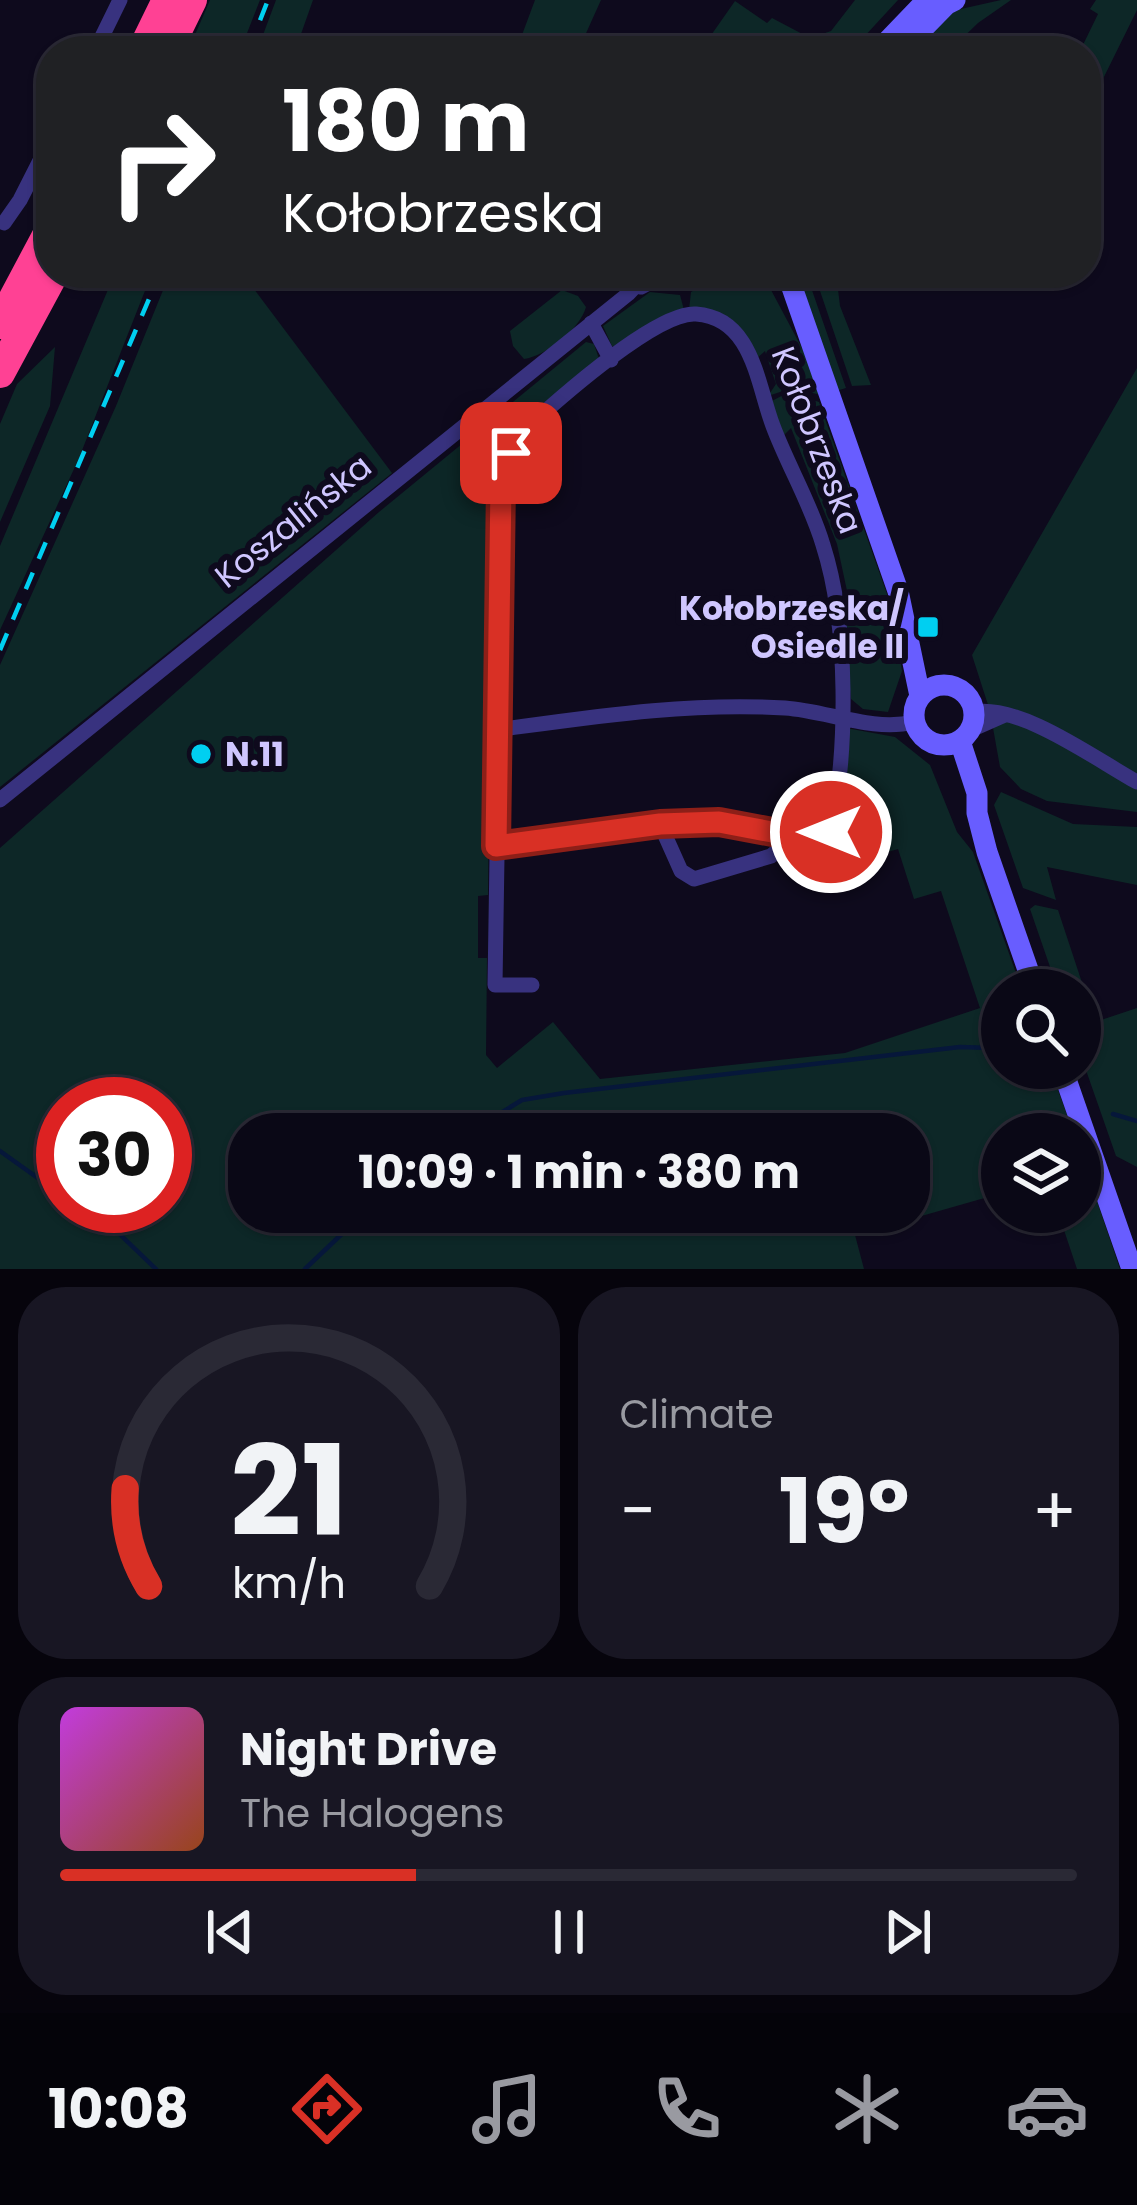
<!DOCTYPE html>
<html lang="en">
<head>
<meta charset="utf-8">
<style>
	:root { --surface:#0a0816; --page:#181623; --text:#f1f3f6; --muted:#999aa1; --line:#2a2935; --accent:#d93025 }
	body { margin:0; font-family:Poppins,sans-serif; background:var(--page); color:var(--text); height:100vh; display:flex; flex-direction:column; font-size:45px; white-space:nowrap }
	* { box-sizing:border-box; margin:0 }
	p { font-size:39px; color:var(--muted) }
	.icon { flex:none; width:66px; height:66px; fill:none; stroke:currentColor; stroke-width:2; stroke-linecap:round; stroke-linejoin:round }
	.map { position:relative; height:1269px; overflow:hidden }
	.drawer { display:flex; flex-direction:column; gap:18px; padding:18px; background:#06040c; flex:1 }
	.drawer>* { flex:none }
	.top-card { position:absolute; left:36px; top:36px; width:1065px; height:252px; border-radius:48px; box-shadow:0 3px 9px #0004,0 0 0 3px var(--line); background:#202124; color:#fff; overflow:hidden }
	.tools { position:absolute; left:981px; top:969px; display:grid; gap:24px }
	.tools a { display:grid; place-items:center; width:120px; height:120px; border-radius:50%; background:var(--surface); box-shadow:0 3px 9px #0004,0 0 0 3px var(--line); font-size:60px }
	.speed { position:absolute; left:36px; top:1077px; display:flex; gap:24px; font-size:60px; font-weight:700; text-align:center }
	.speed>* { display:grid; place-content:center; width:156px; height:156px; border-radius:50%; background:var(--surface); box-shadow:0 3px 9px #0004,0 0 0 3px var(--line); line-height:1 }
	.speed .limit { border:18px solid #d22; background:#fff; color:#111 }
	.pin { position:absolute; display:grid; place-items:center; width:102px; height:102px; color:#fff; margin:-51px; border-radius:24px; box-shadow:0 6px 18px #0006 }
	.me { position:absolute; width:132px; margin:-66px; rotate:270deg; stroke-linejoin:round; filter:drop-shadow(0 0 9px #0008) }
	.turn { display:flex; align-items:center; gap:42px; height:252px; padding:0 48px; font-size:54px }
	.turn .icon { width:156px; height:156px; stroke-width:2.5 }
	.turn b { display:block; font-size:84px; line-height:102px }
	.big { font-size:90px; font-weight:700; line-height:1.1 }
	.drawer .card { flex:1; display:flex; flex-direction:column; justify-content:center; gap:18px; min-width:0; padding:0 42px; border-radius:48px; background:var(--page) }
	.drawer .dial { align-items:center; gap:0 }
	.dial svg { height:312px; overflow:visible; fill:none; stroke:var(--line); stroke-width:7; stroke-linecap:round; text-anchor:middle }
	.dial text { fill:var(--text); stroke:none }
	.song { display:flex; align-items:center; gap:36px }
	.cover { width:144px; height:144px; border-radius:18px; background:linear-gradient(135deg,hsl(290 70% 55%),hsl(20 70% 35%)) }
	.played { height:12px; border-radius:6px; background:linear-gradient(90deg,var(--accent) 35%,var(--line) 35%) }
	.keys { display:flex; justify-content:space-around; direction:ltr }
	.heat { display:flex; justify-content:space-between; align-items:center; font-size:66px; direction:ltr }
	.drawer .tiles { flex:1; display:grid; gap:18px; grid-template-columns:1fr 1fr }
	.card:last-child { grid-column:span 2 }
	.trip { position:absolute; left:228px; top:1113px; width:702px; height:120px; border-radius:48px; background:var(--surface); box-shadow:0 3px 9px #0004,0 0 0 3px var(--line); font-weight:700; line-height:120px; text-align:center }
	.tab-bar { display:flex; height:192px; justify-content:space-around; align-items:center; background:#040309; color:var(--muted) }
	.tab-bar .icon { width:84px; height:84px }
	.tab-bar .on { color:var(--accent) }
	.tab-bar b { font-size:54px; color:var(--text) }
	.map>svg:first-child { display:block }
</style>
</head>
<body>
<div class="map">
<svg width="1137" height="1269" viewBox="0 0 1137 1269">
	<rect width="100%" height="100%" fill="#0e0a1d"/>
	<path fill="#0d2727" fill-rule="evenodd" d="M210 0H260L240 51H188Z
		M276 0H313L295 51H257Z
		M535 0H601L578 51H516Z
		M855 0H898L851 51H700L735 1 767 23 772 18 810 38 831 31Z
		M1001 0H1011L978 23 949 51H912L952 11Z
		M1096 0H1137V10L1098 89 1086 84V51H1080L1098 14 1090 9Z
		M115 273H152L79 458 0 630V546Z
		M170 273H242L392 473 0 787V665L116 406Z
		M720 273H762L804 352 821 395 792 388 768 396 776 384 765 351 756 359 750 344 689 310 691 292Z
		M795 273H806L846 388 836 391Z
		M814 273H836L840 306 871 385 852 386Z
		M562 290 578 296 586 307C580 329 546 356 524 359L513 346 510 331Z
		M650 292 680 295 684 310 661 317 618 348 612 346 603 326Z
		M586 342 594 344 599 359C555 395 502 426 492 486L488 895 478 896V958H487L486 1055 497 1068 553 1022 600 1079 845 1053 980 1008 941 891 914 899 898 849 845 865C827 835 843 763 846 728L895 737 930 765 957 832 973 852 1022 990H1002V1068H1050L1074 1134H1002V1193L855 1235 864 1269H0V848L379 512ZM63 1104H165V1206H63ZM249 1134H909V1212H249Z
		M55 347 50 406 0 522V424L17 384Z
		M1137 368V812L1047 801 1021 789 1000 767 990 711 972 655Z
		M789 392 819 402 893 611 902 671 888 712 863 709 851 699 843 620 853 619 837 544 791 428 782 437 770 402Z
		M1001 792 1073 824 1137 827V885L1047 867 1056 900 1023 888 994 805Z
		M1035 905 1058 910 1095 1022 1137 1008V1167L1116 1156 1080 1053V990H1058L1030 909Z
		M1080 1151 1120 1269H1077L1058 1212H1080Z"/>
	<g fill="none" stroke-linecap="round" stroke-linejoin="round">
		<path stroke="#06173a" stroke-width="4.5" d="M1113 1114 1137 1121
			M466 1134 522 1100 564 1093 960 1047 992 1048
			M0 1151 63 1196
			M79 1206 107 1222 156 1269
			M305 1269 365 1212"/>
		<path stroke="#38327f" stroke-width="15" d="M95 51 120 0
			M4 223 20 200 51 139
			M641 287 668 273
			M591 323 611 360
			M974 712C1021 704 1095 759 1137 782
			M496 730C592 717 687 702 785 708 828 711 872 732 914 722
			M971 730 1005 715
			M0 800 628 294 648 273
			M660 824 681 871 694 879 771 856 778 850 784 833
			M496 846 660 824 719 822 820 841 830 836C848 753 849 626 823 545 811 504 788 466 773 426 757 384 753 318 696 314 658 311 561 397 531 424L516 442 503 474 495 985H532"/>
		<path stroke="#685dff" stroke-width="21" d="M878 51 927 0
			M901 51 947 4 955 0
			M787 273 898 591 920 696
			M914 715a30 30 0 1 1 60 0a30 30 0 1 1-60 0Z
			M960 741 977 793V813L987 852 1035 990
			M1062 1068 1132 1269"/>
		<path stroke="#ff4194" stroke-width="30" d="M142 51 167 0
			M167 51 192 0
			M0 324 51 228
			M0 373 54 273"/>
		<path stroke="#00cff1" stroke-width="4.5" stroke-dasharray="18 15" stroke-linecap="butt" d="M248 51 268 0
			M0 650 160 273"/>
	</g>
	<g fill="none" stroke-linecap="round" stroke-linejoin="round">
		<defs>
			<path id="route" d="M511 453 501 484 496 846 660 824 719 822 820 841 831 832"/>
		</defs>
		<use href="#route" stroke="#8d1f18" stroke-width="30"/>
		<use href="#route" stroke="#d93025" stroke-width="21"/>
	</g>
	<g fill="#00cff1" stroke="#0e0a1d" stroke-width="4.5">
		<rect x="916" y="615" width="24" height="24" rx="6"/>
		<circle cx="201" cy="754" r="12"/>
	</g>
	<g text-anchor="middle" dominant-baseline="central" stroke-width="12" stroke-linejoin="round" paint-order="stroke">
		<g font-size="33" fill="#cfc6ff" stroke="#0e0a1d">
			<text transform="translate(817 440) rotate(69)">Kołobrzeska</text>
			<text transform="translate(293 521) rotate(-39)">Koszalińska</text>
		</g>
		<g font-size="33" font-weight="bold" fill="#cfc6ff" stroke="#0e0a1d" text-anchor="end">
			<text x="904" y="608">Kołobrzeska/<tspan x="904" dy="38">Osiedle II</tspan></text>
			<text x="225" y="754" text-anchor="start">N.11</text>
		</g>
	</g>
</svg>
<div class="tools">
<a><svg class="icon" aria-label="search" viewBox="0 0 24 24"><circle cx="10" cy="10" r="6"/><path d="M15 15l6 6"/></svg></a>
<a><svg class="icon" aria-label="layers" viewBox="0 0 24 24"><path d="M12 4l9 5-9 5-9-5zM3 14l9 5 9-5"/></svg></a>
</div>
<div class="speed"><div class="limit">30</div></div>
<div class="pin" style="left:511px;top:453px;background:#d93025"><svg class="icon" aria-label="arrive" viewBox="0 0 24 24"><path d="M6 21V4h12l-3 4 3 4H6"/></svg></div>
<svg class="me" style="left:831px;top:832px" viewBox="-20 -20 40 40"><circle r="17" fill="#d93025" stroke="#fff" stroke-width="3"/><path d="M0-11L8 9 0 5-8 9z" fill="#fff"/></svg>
<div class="trip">10:09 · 1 min · 380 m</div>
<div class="top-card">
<div class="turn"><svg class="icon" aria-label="right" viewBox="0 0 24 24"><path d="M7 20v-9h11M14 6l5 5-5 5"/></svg><div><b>180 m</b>Kołobrzeska</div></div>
</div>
</div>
<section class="drawer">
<div class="tiles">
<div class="card dial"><svg viewBox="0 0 100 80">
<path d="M14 69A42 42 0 1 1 86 69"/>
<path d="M14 69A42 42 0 0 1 8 44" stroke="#d93025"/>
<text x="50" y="56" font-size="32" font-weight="700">21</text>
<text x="50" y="72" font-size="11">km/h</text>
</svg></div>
<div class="card"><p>Climate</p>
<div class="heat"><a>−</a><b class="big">19°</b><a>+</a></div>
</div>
<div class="card">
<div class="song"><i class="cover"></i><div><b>Night Drive</b><p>The Halogens</p></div></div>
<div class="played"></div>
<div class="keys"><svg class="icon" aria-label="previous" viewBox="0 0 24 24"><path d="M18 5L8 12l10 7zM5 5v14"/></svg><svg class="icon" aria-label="pause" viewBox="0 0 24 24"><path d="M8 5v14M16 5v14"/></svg><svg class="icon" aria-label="next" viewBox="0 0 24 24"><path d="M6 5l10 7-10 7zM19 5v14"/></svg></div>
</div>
</div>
</section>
<nav class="tab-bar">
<b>10:08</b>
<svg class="icon on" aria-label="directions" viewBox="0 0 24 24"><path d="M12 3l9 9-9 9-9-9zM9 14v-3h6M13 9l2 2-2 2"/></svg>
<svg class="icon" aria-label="music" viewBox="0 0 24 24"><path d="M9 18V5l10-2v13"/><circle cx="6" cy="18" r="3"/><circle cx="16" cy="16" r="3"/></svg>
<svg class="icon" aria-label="phone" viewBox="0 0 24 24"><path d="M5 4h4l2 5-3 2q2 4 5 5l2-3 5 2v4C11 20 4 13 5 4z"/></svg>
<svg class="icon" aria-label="climate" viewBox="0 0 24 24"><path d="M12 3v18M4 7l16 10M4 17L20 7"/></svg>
<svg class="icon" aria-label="car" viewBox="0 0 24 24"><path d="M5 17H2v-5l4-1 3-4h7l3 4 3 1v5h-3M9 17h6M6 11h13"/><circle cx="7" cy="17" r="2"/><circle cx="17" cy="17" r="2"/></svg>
</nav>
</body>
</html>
